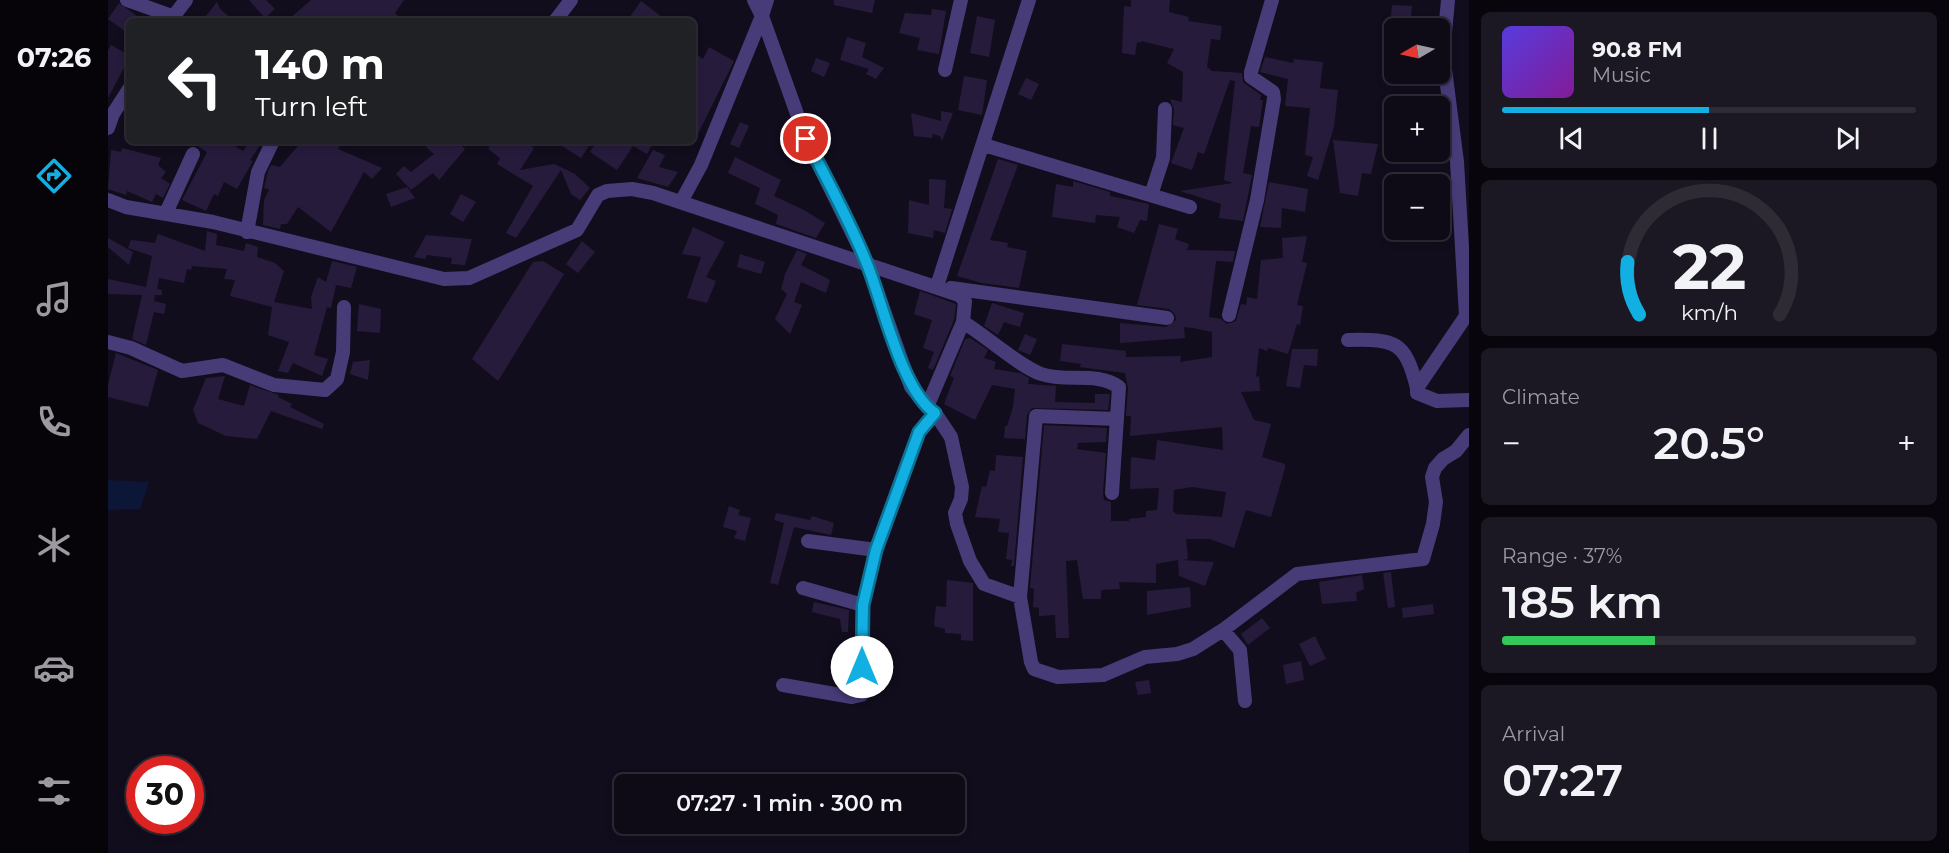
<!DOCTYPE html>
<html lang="en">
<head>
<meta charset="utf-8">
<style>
	:root { --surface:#0e0a16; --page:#1c1823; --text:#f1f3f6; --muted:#9b9aa1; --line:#2e2b35; --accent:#12afe2 }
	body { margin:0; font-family:Montserrat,sans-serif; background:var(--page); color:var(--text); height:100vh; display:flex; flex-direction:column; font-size:22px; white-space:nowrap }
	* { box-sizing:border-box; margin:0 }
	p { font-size:20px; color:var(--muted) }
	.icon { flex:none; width:33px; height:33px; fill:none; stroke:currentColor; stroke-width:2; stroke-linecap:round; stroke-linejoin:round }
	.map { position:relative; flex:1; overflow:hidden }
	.panel { display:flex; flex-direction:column; gap:12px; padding:12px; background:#08060c; width:480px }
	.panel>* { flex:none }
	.top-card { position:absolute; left:18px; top:18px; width:570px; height:126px; border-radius:9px; box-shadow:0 3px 9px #0003,0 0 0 2px var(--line); background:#202124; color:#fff; overflow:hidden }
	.needle { width:39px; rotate:261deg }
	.controls { position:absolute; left:1276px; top:18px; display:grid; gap:12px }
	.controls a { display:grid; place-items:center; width:66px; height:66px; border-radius:9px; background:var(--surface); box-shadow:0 3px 9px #0003,0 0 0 2px var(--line); font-size:30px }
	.speed { position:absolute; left:18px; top:756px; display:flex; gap:12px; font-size:30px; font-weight:700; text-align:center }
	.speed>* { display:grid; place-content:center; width:78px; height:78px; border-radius:50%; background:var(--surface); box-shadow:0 3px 9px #0003,0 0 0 2px var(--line); line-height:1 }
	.speed .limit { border:9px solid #d22; background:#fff; color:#111 }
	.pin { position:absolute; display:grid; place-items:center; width:51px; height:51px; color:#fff; margin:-26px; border:3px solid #fff; border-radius:50%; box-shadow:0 2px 6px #0007 }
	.me { position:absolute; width:66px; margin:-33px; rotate:0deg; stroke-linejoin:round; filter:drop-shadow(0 0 4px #0008) }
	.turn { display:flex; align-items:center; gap:21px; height:126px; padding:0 30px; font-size:27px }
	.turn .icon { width:78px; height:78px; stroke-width:2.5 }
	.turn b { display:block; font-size:42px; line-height:51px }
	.big { font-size:45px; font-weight:600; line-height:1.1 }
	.panel .widget { flex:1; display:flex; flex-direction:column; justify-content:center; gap:9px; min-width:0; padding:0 21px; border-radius:9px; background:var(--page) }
	.panel .dial { align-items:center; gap:0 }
	.dial svg { height:156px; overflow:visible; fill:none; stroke:var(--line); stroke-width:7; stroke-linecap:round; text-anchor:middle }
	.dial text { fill:var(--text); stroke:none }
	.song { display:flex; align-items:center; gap:18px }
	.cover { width:72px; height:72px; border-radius:9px; background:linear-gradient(135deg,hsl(250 70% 55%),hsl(290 70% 35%)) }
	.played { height:6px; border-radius:3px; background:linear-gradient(90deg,var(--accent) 50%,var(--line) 50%) }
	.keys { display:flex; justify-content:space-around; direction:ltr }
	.heat { display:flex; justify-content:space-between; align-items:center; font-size:33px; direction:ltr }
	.charge { height:9px; border-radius:4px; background:linear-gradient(90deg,#34c759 37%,var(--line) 0) }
	.trip { position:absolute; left:506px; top:774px; width:351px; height:60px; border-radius:9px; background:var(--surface); box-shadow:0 3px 9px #0003,0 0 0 2px var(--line); font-weight:600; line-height:60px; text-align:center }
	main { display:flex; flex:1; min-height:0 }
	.dock { display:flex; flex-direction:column; width:108px; justify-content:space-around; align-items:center; background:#060409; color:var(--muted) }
	.dock .icon { width:42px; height:42px }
	.dock .current { color:var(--accent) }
	.dock b { font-size:27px; color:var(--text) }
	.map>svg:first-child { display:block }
</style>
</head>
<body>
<main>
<nav class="dock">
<b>07:26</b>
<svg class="icon current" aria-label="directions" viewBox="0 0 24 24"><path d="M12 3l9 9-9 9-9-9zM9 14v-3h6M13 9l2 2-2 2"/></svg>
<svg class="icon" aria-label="music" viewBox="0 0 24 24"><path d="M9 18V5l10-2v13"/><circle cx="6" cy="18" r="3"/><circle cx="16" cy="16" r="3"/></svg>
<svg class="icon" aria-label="phone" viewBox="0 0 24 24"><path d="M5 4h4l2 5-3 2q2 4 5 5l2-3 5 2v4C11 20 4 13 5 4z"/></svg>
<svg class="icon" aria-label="climate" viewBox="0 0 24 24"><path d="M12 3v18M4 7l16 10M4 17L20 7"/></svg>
<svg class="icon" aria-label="car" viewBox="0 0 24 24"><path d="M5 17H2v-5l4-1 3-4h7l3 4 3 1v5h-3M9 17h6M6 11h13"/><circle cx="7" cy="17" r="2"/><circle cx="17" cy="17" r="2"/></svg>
<svg class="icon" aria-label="filters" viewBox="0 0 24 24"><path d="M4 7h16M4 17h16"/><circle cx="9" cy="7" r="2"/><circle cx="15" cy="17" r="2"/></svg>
</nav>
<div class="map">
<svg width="1361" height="853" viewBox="0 0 1361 853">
	<rect width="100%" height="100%" fill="#120d1d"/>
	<path fill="#0c1637" d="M0 480 41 482 32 509 0 510Z"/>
	<path fill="#271b3c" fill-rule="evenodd" d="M141 0H158L167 9 157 18Z
		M203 0H296L287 13 295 21H179Z
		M726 0H767L764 13 726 5Z
		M1023 0H1062L1061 12 1081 17 1080 21 1114 26 1112 40 1103 39 1099 67 1104 71 1134 73 1135 82 1153 95 1152 100H1155L1151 127 1143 126 1135 173 1144 175 1135 221 1111 218 1113 204 1072 191 1125 183 1116 180 1127 81 1122 80 1096 154 1090 152 1084 170 1063 163 1076 128 1065 125 1066 109 1062 99 1074 102 1075 72 1059 63 1066 49 1033 41V43L1029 42 1027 55 1014 53 1016 6 1023 7Z
		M533 1 559 21H519Z
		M109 2 112 9 126 21H94Z
		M11 3 36 21H21V34L0 19Z
		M1284 5 1304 6 1302 28H1282Z
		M824 9 838 11 831 54 809 50 812 38 791 33 797 13 823 15Z
		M869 16 887 20 881 57 862 53Z
		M739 37 758 43 754 57 776 68 768 79 758 74 761 69 732 60Z
		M3 45 21 55V58L0 98V51Z
		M601 47 626 61 585 144V52L595 59Z
		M1157 57 1185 63 1186 59 1215 62 1212 88 1230 90 1226 127 1210 180 1199 176 1205 157 1197 155 1202 108 1177 106 1180 79 1152 72Z
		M708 58 722 63 716 77 703 71Z
		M856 76 879 80 874 115 850 110Z
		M918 78 931 84 923 100 910 94Z
		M833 111 845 113 834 141 832 136 825 134 824 138 806 136 803 113 833 121Z
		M632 122 641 126 631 148 622 144Z
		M1225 140 1270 144 1263 174 1254 173 1250 196 1232 193Z
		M82 141H118L135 151 142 141H155L142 160 145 161 129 189 116 182 110 196 106 194 98 211 74 200 99 152Z
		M194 141H235L230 149 274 168 264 179 256 172 223 232 190 207 179 224H173L172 229 155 225 156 200 161 190 156 188 160 171 163 165 172 167Z
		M323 141H349L357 149 331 180 325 173 303 190 288 174 296 166 303 172 326 154 318 147Z
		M385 141H415L426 148 412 170 446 164 467 174 482 188 472 200 463 194 453 170 408 238 398 233 425 186 389 164 392 158 380 149Z
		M446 141H484L473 158Z
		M489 141H546L539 154 525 146 509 170 482 152Z
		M14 148 53 158 50 165 58 172 53 178 62 184 55 198 48 194 44 202 19 191 18 195 0 189 3 150 13 152Z
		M545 150 557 155 551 167 570 172 560 187 529 178Z
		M627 157 673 180 666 196 696 210 717 223 708 238 668 224 670 215 647 204 652 188 620 173Z
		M890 159 910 165 882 240 900 243 899 247 919 251 911 288 874 283 849 276Z
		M821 179 838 180 836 208 844 209 837 233 826 230 825 238 800 233 801 200 821 205Z
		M965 181 1002 192V196L1041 204 1039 221 1032 220 1026 233 1009 227 1012 217 988 215 987 223 944 217 948 184 965 187Z
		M1161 182 1200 189 1197 212 1174 208 1173 228 1152 227Z
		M299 187 307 198 283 207 278 194Z
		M353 194 368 202 355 222 342 214Z
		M1051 224 1070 229 1067 239 1081 244 1079 250 1127 251 1125 262 1108 261 1101 317 1113 319 1119 324 1128 321 1133 304 1138 305 1139 297 1149 299 1153 260 1175 258 1174 238 1199 236 1194 262 1199 263 1189 305 1195 306 1192 325 1189 324 1180 354 1160 348 1159 351 1151 348 1148 377 1151 376 1152 391 1133 392 1146 420 1163 424 1154 457 1177 464V468L1163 517 1138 510 1126 548 1102 539H1078L1080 559 1074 560 1106 562 1097 586 1071 576 1070 560 1048 564V583L1011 582 1012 589 993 590V599H975L969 560 958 561 961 638H948L947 615 931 616V608L925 607 926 589 922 588 936 425 999 428 998 442 970 443 969 449 998 453 995 493 996 500 1003 502V521H1021V519L1038 517V511L1049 510 1051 488 1022 489 1023 457 1047 460 1049 440 1115 450 1114 427 1022 436 1023 416H1018L1020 388 1017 373 972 367 973 364 952 361 954 344 1018 351V357L1073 356 1072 362 1104 357V332L1085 328 1076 327 1077 338 1012 343V323L1058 327 1068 320 1067 314 1061 309 1029 305ZM1084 487 1118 492 1114 517 1068 514 1065 511 1066 490Z
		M585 227 617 242 598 277 608 281 599 303 579 298 593 257 574 254Z
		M99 231 109 234 108 245 136 251 138 243 150 247 149 257 167 263 176 271 166 302 204 309 203 297 210 277 218 282 224 261 249 267 243 288 228 285 223 308 219 307 206 355 220 359 214 376 185 363 180 373 170 371 181 342 160 335 164 307 122 296 127 280 116 279 119 269 84 266 83 270 79 269 76 283 51 278 49 289 54 290V295H47L46 301 58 304 56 314 46 312 38 345 24 339 34 295 0 294V279L38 287 44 256 20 248 23 240 47 243 50 234 97 251Z
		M318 235 364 239 357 265 343 264 344 258 319 255 317 259 306 257Z
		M0 238 25 252 21 265 0 247Z
		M474 241 487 252 470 273 458 264Z
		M689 250 699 254 693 265 722 280 718 293 693 282 686 302 694 305 682 334 667 319 679 294 673 289 677 274Z
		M632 254 657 262 653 274 629 267Z
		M435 261 456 274 390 381 364 359 425 262Z
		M812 291 848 304 846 320 825 370 820 368 826 352 815 348 824 320 806 314Z
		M884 303 916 313 912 327 896 322 890 335 876 326Z
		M251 304 273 309 272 333 249 331Z
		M917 334 929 339 922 355 910 350Z
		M862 338 880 350 876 358 888 362 886 369 912 373 921 378 920 384 948 386 947 402 987 403V394H1002L1000 410 924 408 919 415 917 439 896 438 897 426H899L905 407 907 389 884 385 867 420 836 404 846 378 842 376 857 339Z
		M1184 349H1210L1209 366 1196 365 1192 388 1178 386Z
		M8 353 50 370 40 407 0 397V385Z
		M262 360 260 380 242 374 245 362Z
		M117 376 110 399 136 406 142 385 171 395 170 397 184 404 182 407 216 424 214 429 163 411 149 439 118 436 90 423 85 410 98 378Z
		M888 455 915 457 906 566H903L904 560 898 559 901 533 890 532 892 519 867 517 874 486 878 487 882 470 887 471Z
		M621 506 632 510 630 515 643 518 637 541 626 538 629 531 615 527Z
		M668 513 702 520 704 516 726 523 723 535 686 527 670 585 662 583 676 523 666 520Z
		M1283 572 1287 607 1280 608 1275 573Z
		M1254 575 1256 589 1248 593 1249 601 1214 604 1211 582Z
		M839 580 865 583V641L853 640V634L837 633V629L826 626 828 606 838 607Z
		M1082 587 1083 607 1039 615V591Z
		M706 602 741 610 740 632H734L732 619 704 612Z
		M1325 604 1326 614 1295 618 1294 608Z
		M1154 618 1162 628 1140 645 1133 634Z
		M1207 636 1218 659 1202 666 1191 644Z
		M1193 661 1196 680 1178 684 1175 665Z
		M1041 680 1043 693 1030 695 1027 682Z"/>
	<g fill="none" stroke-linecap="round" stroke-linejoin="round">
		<path stroke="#473c78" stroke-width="14" d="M19 0 64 16
			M659 0 654 16 698 139 759 263 803 387 819 407 827 413 843 437 854 487 853 499 847 513 849 524 862 561 876 584 912 597
			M1340 0 1335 54 1349 162 1358 316 1309 388V393L1329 401 1361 400
			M62 21 78 0
			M447 21 463 0
			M837 70 853 0
			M0 128 5 114 21 89
			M876 145 1082 207
			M1043 195 1055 158 1057 109
			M0 200 18 207 105 222 336 279 361 278 469 230 490 195 499 191 524 189 545 193 851 295 857 301 855 322 819 407
			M573 202 593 165 654 16 646 0
			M58 213 85 154
			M139 232 150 172 165 141
			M829 286 921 0
			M843 288 1059 318
			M1121 315 1149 200 1166 99 1165 92 1143 77V72L1164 0
			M855 322C878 336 911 366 933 374 959 383 988 371 1011 387L1004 493
			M1240 340C1288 339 1297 341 1309 388
			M0 342 23 348 74 371 115 365 166 385 217 390 229 379 235 352 236 307
			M1009 419 928 416 912 597 923 662 926 669 950 677 995 675 1037 657 1069 654 1085 649 1115 630 1189 574 1315 559 1325 524 1328 502 1324 477 1327 468 1335 459 1348 451 1361 435
			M700 541 768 550
			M695 588 755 605
			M1115 630 1132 650 1137 701
			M675 685 744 697 753 695 755 605 768 550 811 432 827 413"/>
	</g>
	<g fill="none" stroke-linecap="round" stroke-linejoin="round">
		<defs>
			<path id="route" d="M698 139C719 180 742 221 759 264 775 303 793 390 827 413L811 432 768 550 755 605 754 667"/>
		</defs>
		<use href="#route" stroke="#0c7293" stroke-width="15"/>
		<use href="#route" stroke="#12afe2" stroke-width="10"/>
	</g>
</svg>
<div class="controls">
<a><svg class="needle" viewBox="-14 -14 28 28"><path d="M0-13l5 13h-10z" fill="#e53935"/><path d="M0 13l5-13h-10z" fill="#9b9aa1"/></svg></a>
<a>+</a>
<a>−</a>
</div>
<div class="speed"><div class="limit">30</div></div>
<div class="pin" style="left:698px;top:139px;background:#d93025"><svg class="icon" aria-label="arrive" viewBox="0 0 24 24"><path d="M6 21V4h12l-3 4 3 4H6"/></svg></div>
<svg class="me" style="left:754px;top:667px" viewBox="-20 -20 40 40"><circle r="19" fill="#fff"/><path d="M0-13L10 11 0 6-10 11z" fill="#12afe2"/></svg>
<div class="trip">07:27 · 1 min · 300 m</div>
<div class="top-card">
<div class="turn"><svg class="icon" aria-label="left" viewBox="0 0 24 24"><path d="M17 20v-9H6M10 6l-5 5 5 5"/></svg><div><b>140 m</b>Turn left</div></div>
</div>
</div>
<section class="panel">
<div class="widget">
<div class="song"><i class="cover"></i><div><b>90.8 FM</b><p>Music</p></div></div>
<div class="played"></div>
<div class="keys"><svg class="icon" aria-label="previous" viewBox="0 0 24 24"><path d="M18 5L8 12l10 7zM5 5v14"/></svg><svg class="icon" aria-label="pause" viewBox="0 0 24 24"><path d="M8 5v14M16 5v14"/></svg><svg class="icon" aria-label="next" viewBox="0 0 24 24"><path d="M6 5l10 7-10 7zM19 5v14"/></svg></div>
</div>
<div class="widget dial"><svg viewBox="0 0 100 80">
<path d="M14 69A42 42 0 1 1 86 69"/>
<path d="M14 69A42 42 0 0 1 8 42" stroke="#12afe2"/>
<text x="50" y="56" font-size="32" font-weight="700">22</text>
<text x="50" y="72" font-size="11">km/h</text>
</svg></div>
<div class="widget"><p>Climate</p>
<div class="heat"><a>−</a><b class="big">20.5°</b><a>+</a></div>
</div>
<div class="widget"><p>Range · 37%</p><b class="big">185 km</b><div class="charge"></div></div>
<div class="widget"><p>Arrival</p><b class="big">07:27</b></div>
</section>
</main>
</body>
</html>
